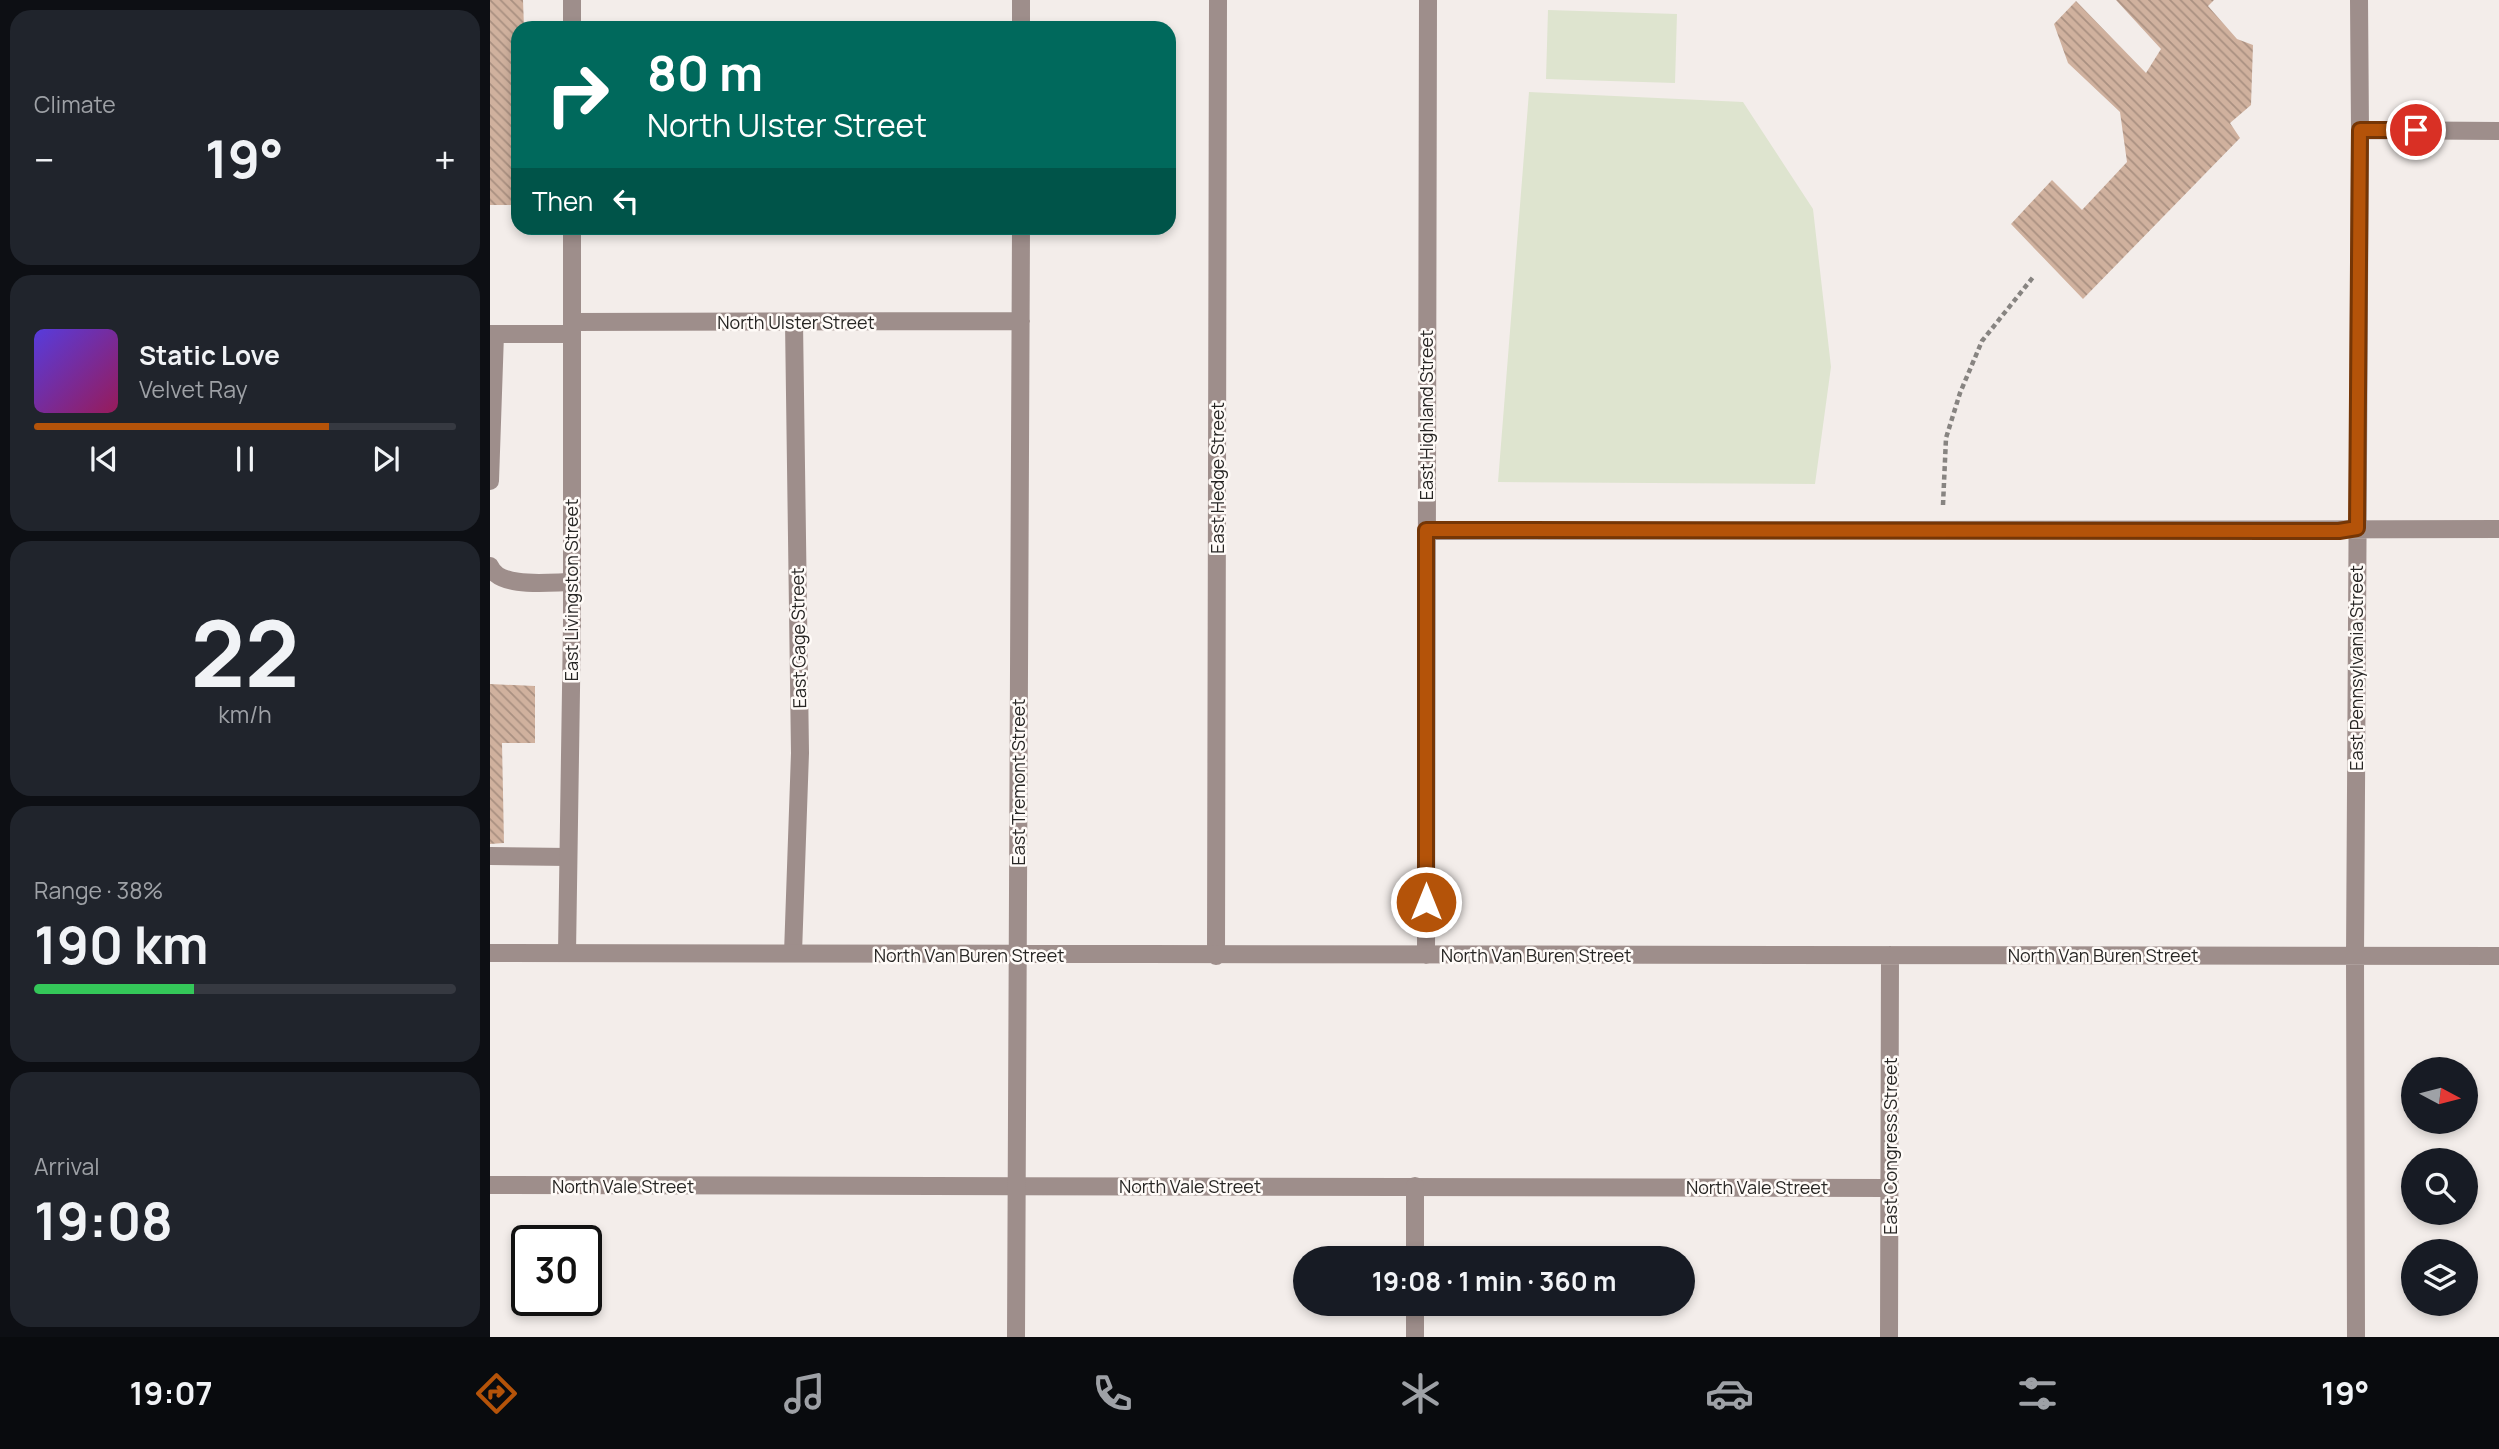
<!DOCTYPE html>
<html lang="en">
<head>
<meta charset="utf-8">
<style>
	:root { --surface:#171b24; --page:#20242c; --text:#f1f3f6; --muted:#9ea1a6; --line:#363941; --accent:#b45309 }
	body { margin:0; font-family:Manrope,sans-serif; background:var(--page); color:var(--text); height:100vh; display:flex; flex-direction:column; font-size:26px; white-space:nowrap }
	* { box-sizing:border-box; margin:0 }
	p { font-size:23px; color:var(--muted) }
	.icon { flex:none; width:38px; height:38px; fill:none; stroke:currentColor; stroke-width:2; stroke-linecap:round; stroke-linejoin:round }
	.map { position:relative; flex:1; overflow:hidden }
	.sheet { display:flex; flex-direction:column; gap:10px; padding:10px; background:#0d0f14; width:490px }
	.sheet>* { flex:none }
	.guide { position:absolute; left:21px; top:21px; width:665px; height:214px; border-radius:21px; box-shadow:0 4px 10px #0003; background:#00695c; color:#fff; overflow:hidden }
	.needle { width:46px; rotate:97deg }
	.tools { position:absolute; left:1911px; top:1057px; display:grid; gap:14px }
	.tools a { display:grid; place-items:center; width:77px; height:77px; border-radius:50%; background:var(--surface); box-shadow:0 4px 10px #0003; font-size:35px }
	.speed { position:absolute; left:21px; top:1225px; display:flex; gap:14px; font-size:35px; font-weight:700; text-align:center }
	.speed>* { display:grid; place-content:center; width:91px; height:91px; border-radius:50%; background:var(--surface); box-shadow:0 4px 10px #0003; line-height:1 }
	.speed .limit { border:4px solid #111; border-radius:10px; background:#fff; color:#111 }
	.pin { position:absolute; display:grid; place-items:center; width:60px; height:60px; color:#fff; margin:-30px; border:4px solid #fff; border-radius:50%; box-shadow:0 2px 7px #0007 }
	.me { position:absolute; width:77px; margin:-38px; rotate:0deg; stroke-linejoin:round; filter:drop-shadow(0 0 5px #0008) }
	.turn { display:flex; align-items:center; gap:24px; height:147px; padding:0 21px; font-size:32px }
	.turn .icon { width:91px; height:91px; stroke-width:2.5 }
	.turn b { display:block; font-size:49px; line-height:60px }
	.then { display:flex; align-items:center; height:66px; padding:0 21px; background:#0003; gap:14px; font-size:26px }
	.big { font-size:52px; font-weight:700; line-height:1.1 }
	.sheet .tile { flex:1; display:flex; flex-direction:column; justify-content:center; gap:10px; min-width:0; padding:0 24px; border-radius:21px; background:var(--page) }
	.sheet .dial { align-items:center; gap:0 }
	.dial b { font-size:91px; line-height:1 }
	.song { display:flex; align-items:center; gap:21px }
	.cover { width:84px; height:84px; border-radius:10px; background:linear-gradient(135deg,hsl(250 70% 55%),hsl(330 70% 35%)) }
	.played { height:7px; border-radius:4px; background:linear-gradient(90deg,var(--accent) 70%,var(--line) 70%) }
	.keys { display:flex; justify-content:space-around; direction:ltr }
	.heat { display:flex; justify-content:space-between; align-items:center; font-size:38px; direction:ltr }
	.charge { height:10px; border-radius:5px; background:linear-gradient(90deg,#34c759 38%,var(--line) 0) }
	.trip { position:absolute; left:803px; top:1246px; width:402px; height:70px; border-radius:35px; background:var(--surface); box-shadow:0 4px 10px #0003; font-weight:700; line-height:70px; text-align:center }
	.menu { display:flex; height:112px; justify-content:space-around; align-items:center; background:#090b0e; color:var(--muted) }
	.menu .icon { width:49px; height:49px }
	.menu .on { color:var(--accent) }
	.menu b { font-size:32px; color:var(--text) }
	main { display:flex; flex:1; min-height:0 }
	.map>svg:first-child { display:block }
</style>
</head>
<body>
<main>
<section class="sheet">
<div class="tile"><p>Climate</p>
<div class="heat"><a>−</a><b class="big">19°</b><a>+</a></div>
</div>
<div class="tile">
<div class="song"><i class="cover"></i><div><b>Static Love</b><p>Velvet Ray</p></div></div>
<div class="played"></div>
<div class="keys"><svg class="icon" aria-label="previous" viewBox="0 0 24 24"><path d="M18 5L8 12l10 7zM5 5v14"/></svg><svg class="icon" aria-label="pause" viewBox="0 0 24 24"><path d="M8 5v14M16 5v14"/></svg><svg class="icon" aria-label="next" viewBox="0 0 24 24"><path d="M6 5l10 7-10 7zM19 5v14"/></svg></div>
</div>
<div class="tile dial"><b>22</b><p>km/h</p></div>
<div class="tile"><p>Range · 38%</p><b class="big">190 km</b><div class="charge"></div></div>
<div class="tile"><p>Arrival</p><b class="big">19:08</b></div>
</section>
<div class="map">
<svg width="2009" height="1337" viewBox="0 0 2009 1337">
	<defs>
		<pattern id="building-back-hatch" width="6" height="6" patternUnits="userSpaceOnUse" patternTransform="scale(1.75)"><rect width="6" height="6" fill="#d0b19e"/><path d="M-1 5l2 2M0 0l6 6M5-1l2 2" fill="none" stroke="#a99081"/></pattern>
	</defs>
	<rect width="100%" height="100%" fill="#f3edea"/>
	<path fill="#dee4cf" d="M1058 10 1187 14 1185 83 1056 79Z
		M1039 92 1253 102 1323 209 1341 367 1325 484 1008 482Z"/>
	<path fill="url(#building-back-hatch)" d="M0 0H33L34 28H28V205H0Z
		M1626 0H1724L1718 6 1747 39 1763 45 1761 105 1740 123 1750 138 1593 299 1521 224 1562 180 1592 210 1637 162 1630 112 1578 63 1564 24 1586 1 1656 73 1671 49Z
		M0 684 45 686V743H12L14 843 0 844Z"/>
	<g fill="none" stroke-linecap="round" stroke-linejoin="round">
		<path stroke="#878481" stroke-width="4.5" stroke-dasharray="5 3.5" stroke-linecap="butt" d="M1453 505 1456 438 1470 393 1492 341 1544 276"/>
		<path stroke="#9e8e8b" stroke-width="18" d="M0 481 5 334
			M0 566C9 589 60 582 82 582
			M0 856 78 857
			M303 953 310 753 304 322
			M726 956 728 0
			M0 1185 1399 1188"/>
		<path stroke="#9e8e8b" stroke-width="18" d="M82 0V28
			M531 28V0
			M1870 130 2009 131
			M82 322 531 321
			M0 334H82
			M936 531 2009 529
			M0 953 2009 956
			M77 953 82 624V228
			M936 955 938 0
			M925 1186V1258
			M925 1304V1337
			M526 1337 531 228
			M1399 1337 1400 955
			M1866 1337 1865 956 1870 130 1869 0"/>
	</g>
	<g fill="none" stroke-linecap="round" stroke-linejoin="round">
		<defs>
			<path id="route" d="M936 902V530L1849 531 1867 528 1870 130H1926"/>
		</defs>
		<use href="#route" stroke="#753606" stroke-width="18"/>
		<use href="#route" stroke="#b45309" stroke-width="12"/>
	</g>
	<g text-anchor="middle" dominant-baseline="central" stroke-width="5" stroke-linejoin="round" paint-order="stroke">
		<g font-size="18" fill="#272624" stroke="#fffbf8">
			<text x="306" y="322">North Ulster Street</text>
			<text transform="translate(936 415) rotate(-90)">East Highland Street</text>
			<text transform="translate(727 478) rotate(-90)">East Hedge Street</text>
			<text transform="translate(81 590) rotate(-90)">East Livingston Street</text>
			<text transform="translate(308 638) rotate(-91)">East Gage Street</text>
			<text transform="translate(1866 668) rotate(-90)">East Pennsylvania Street</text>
			<text transform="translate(528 782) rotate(-90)">East Tremont Street</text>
			<text x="479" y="955">North Van Buren Street</text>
			<text x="1046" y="955">North Van Buren Street</text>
			<text x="1613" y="955">North Van Buren Street</text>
			<text transform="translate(1400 1146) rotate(-90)">East Congress Street</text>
			<text x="133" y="1186">North Vale Street</text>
			<text x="700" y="1186">North Vale Street</text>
			<text x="1267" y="1187">North Vale Street</text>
		</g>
	</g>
</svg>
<div class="tools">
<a><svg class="needle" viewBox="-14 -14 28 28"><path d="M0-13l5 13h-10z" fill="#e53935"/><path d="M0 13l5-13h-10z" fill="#9ea1a6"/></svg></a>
<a><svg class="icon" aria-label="search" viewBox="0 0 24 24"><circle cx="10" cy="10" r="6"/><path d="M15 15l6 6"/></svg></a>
<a><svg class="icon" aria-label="layers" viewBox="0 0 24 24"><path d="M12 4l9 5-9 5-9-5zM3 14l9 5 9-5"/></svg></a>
</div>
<div class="speed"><div class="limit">30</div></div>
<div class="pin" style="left:1926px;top:130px;background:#d93025"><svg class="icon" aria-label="arrive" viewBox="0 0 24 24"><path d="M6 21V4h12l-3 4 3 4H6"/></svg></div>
<svg class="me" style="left:936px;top:902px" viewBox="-20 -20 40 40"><circle r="17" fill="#b45309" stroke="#fff" stroke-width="3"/><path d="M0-11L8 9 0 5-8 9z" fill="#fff"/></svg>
<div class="trip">19:08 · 1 min · 360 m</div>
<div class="guide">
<div class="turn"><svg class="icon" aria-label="right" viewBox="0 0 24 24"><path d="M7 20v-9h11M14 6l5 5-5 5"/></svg><div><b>80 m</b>North Ulster Street</div></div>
<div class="then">Then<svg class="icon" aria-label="left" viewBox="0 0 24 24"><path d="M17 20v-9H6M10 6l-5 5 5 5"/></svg></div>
</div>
</div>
</main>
<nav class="menu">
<b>19:07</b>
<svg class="icon on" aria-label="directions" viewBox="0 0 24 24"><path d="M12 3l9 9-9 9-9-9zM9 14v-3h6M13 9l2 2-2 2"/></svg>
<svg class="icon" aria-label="music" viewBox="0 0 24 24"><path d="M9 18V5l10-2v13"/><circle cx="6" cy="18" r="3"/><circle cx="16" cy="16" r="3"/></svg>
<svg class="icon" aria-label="phone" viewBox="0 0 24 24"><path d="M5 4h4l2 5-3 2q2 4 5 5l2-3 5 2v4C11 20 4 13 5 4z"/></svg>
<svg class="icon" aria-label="climate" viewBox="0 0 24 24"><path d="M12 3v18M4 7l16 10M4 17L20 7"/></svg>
<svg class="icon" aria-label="car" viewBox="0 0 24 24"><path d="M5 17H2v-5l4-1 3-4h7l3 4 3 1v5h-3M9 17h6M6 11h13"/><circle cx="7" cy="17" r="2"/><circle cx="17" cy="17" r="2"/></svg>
<svg class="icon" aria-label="filters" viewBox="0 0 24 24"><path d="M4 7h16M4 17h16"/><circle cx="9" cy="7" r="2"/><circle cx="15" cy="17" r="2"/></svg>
<b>19°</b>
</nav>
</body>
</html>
